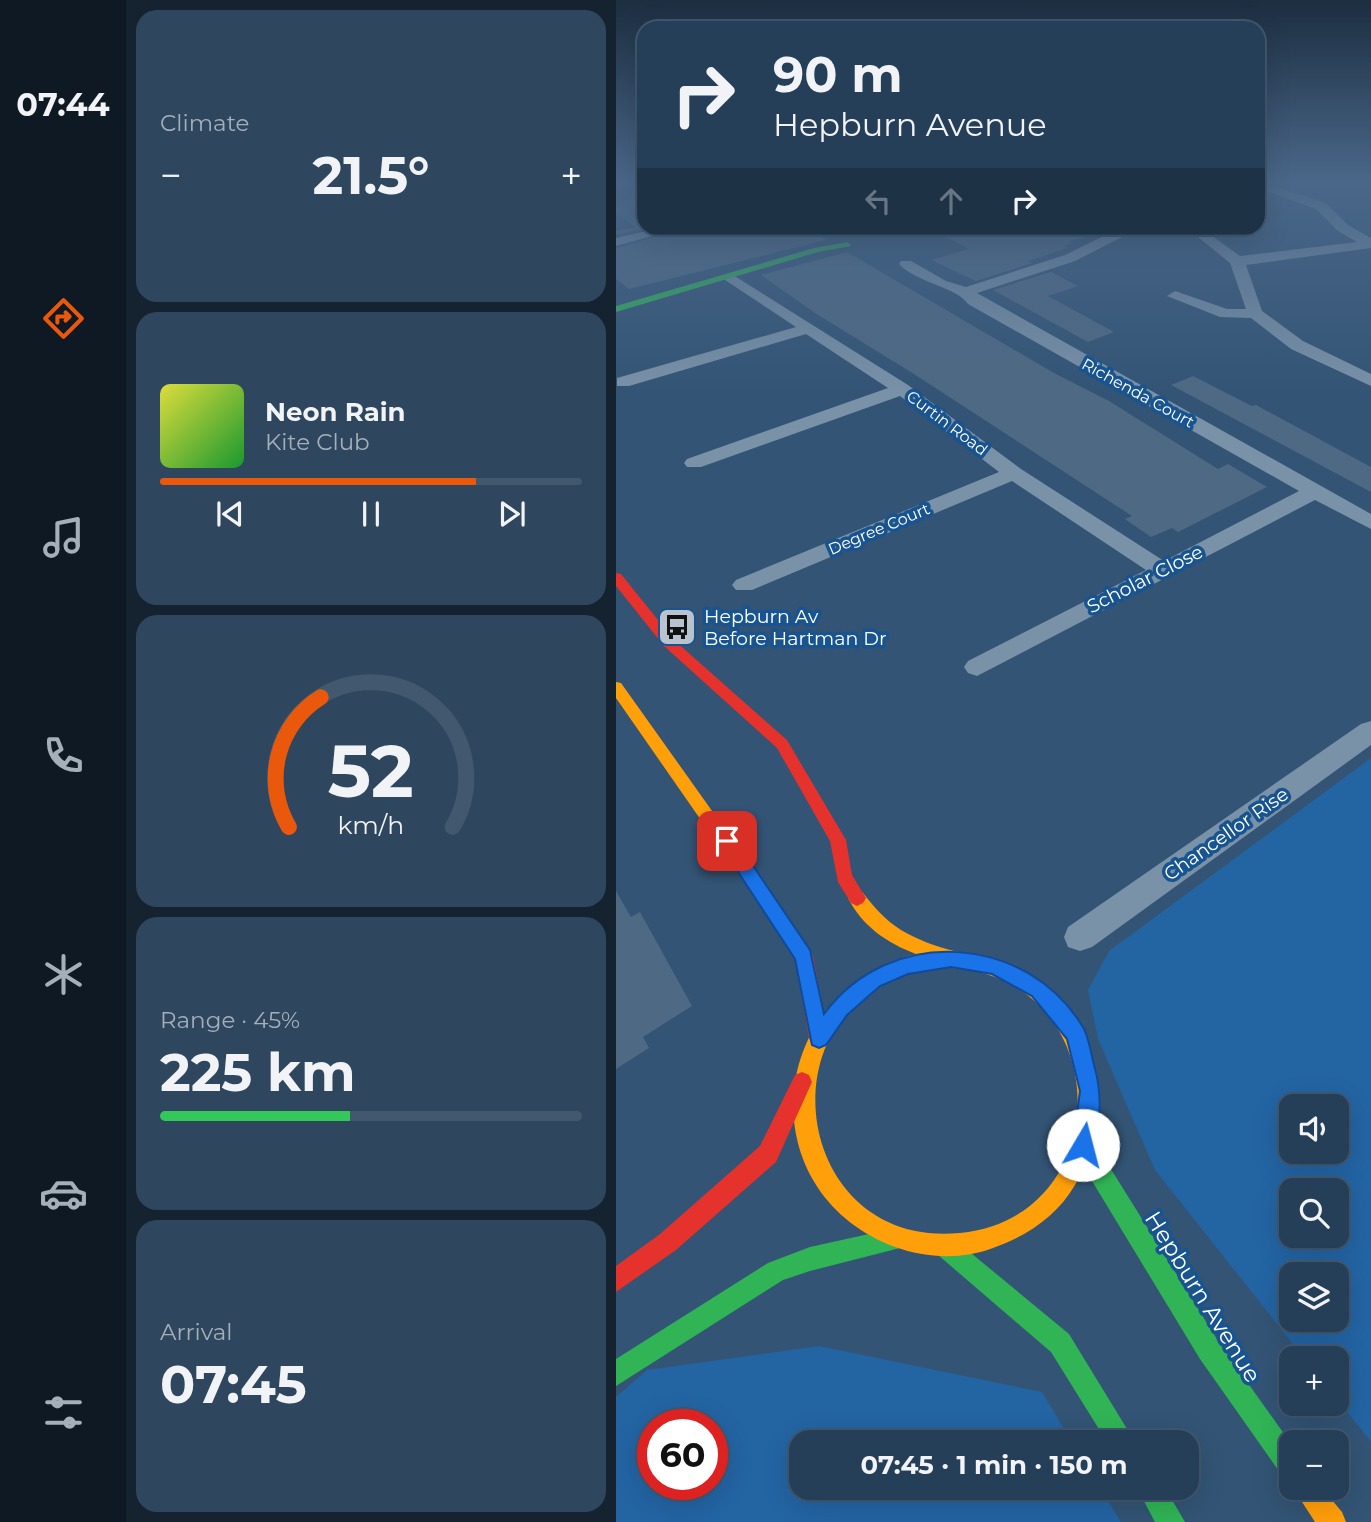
<!DOCTYPE html>
<html lang="en">
<head>
<meta charset="utf-8">
<style>
	:root { --surface:#263f58; --page:#2e465e; --text:#f1f3f6; --muted:#a4afba; --line:#42586e; --accent:#ea580c }
	body { margin:0; font-family:Montserrat,sans-serif; background:var(--page); color:var(--text); height:100vh; display:flex; flex-direction:column; font-size:26px; white-space:nowrap }
	* { box-sizing:border-box; margin:0 }
	p { font-size:23px; color:var(--muted) }
	.icon { flex:none; width:38px; height:38px; fill:none; stroke:currentColor; stroke-width:2; stroke-linecap:round; stroke-linejoin:round }
	.map { position:relative; flex:1; overflow:hidden }
	.details { display:flex; flex-direction:column; gap:10px; padding:10px; background:#152330; width:490px }
	.details>* { flex:none }
	.top-card { position:absolute; left:21px; top:21px; width:628px; height:214px; border-radius:21px; box-shadow:0 7px 28px #0002,0 0 0 2px var(--line); background:#263f58; color:var(--text); overflow:hidden }
	.controls { position:absolute; left:663px; top:1094px; display:grid; gap:14px }
	.controls a { display:grid; place-items:center; width:70px; height:70px; border-radius:14px; background:var(--surface); box-shadow:0 7px 28px #0002,0 0 0 2px var(--line); font-size:35px }
	.speed { position:absolute; left:21px; top:1409px; display:flex; gap:14px; font-size:35px; font-weight:700; text-align:center }
	.speed>* { display:grid; place-content:center; width:91px; height:91px; border-radius:50%; background:var(--surface); box-shadow:0 7px 28px #0002,0 0 0 2px var(--line); line-height:1 }
	.speed .limit { border:10px solid #d22; background:#fff; color:#111 }
	.pin { position:absolute; display:grid; place-items:center; width:60px; height:60px; color:#fff; margin:-30px; border-radius:14px; box-shadow:0 4px 10px #0006 }
	.me { position:absolute; width:77px; margin:-38px; rotate:8deg; stroke-linejoin:round; filter:drop-shadow(0 0 5px #0008) }
	.turn { display:flex; align-items:center; gap:24px; height:147px; padding:0 21px; font-size:32px }
	.turn .icon { width:91px; height:91px; stroke-width:2.5 }
	.turn b { display:block; font-size:49px; line-height:60px }
	.lanes { display:flex; align-items:center; height:66px; padding:0 21px; background:#0003; justify-content:center; gap:35px; direction:ltr }
	.lanes .off { opacity:.35 }
	.big { font-size:52px; font-weight:700; line-height:1.1 }
	.details .widget { flex:1; display:flex; flex-direction:column; justify-content:center; gap:10px; min-width:0; padding:0 24px; border-radius:21px; background:var(--page) }
	.details .dial { align-items:center; gap:0 }
	.dial svg { height:182px; overflow:visible; fill:none; stroke:var(--line); stroke-width:7; stroke-linecap:round; text-anchor:middle }
	.dial text { fill:var(--text); stroke:none }
	.song { display:flex; align-items:center; gap:21px }
	.cover { width:84px; height:84px; border-radius:10px; background:linear-gradient(135deg,hsl(60 70% 55%),hsl(130 70% 35%)) }
	.played { height:7px; border-radius:4px; background:linear-gradient(90deg,var(--accent) 75%,var(--line) 75%) }
	.keys { display:flex; justify-content:space-around; direction:ltr }
	.heat { display:flex; justify-content:space-between; align-items:center; font-size:38px; direction:ltr }
	.charge { height:10px; border-radius:5px; background:linear-gradient(90deg,#34c759 45%,var(--line) 0) }
	.trip { position:absolute; left:173px; top:1430px; width:410px; height:70px; border-radius:21px; background:var(--surface); box-shadow:0 7px 28px #0002,0 0 0 2px var(--line); font-weight:700; line-height:70px; text-align:center }
	main { display:flex; flex:1; min-height:0 }
	.tab-bar { display:flex; flex-direction:column; width:126px; justify-content:space-around; align-items:center; background:#0f1923; color:var(--muted) }
	.tab-bar .icon { width:49px; height:49px }
	.tab-bar .selected { color:var(--accent) }
	.tab-bar b { font-size:32px; color:var(--text) }
	.map>svg:first-child { display:block }
</style>
</head>
<body>
<main>
<nav class="tab-bar">
<b>07:44</b>
<svg class="icon selected" aria-label="directions" viewBox="0 0 24 24"><path d="M12 3l9 9-9 9-9-9zM9 14v-3h6M13 9l2 2-2 2"/></svg>
<svg class="icon" aria-label="music" viewBox="0 0 24 24"><path d="M9 18V5l10-2v13"/><circle cx="6" cy="18" r="3"/><circle cx="16" cy="16" r="3"/></svg>
<svg class="icon" aria-label="phone" viewBox="0 0 24 24"><path d="M5 4h4l2 5-3 2q2 4 5 5l2-3 5 2v4C11 20 4 13 5 4z"/></svg>
<svg class="icon" aria-label="climate" viewBox="0 0 24 24"><path d="M12 3v18M4 7l16 10M4 17L20 7"/></svg>
<svg class="icon" aria-label="car" viewBox="0 0 24 24"><path d="M5 17H2v-5l4-1 3-4h7l3 4 3 1v5h-3M9 17h6M6 11h13"/><circle cx="7" cy="17" r="2"/><circle cx="17" cy="17" r="2"/></svg>
<svg class="icon" aria-label="filters" viewBox="0 0 24 24"><path d="M4 7h16M4 17h16"/><circle cx="9" cy="7" r="2"/><circle cx="15" cy="17" r="2"/></svg>
</nav>
<section class="details">
<div class="widget"><p>Climate</p>
<div class="heat"><a>−</a><b class="big">21.5°</b><a>+</a></div>
</div>
<div class="widget">
<div class="song"><i class="cover"></i><div><b>Neon Rain</b><p>Kite Club</p></div></div>
<div class="played"></div>
<div class="keys"><svg class="icon" aria-label="previous" viewBox="0 0 24 24"><path d="M18 5L8 12l10 7zM5 5v14"/></svg><svg class="icon" aria-label="pause" viewBox="0 0 24 24"><path d="M8 5v14M16 5v14"/></svg><svg class="icon" aria-label="next" viewBox="0 0 24 24"><path d="M6 5l10 7-10 7zM19 5v14"/></svg></div>
</div>
<div class="widget dial"><svg viewBox="0 0 100 80">
<path d="M14 69A42 42 0 1 1 86 69"/>
<path d="M14 69A42 42 0 0 1 28 12" stroke="#ea580c"/>
<text x="50" y="56" font-size="32" font-weight="700">52</text>
<text x="50" y="72" font-size="11">km/h</text>
</svg></div>
<div class="widget"><p>Range · 45%</p><b class="big">225 km</b><div class="charge"></div></div>
<div class="widget"><p>Arrival</p><b class="big">07:45</b></div>
</section>
<div class="map">
<svg width="755" height="1522" viewBox="0 0 755 1522">
	<rect width="100%" height="100%" fill="#335475"/>
	<path fill="#2364a3" fill-rule="evenodd" d="M755 758V1442L721 1399V1358H688L539 1170 482 1039 472 990 493 951ZM676 1106H721V1152H676ZM676 1190H721V1236H676ZM676 1274H721V1320H676Z
		M203 1346 426 1392 456 1442H186V1488H484L505 1522H0V1397L31 1370ZM37 1424H96V1484H37Z"/>
	<path fill="#4e6983" d="M28 194V228H34L0 235V231L19 227 0 213V202Z
		M69 228H188L210 240 13 289 0 279V248Z
		M312 228H482L483 232 452 242 457 243 448 246 452 248 412 261 417 263 360 281 315 260 353 249Z
		M231 252 438 373 493 401 602 469 612 464 651 487 562 532 556 528 535 537 509 519 516 516 298 374 199 313 145 275Z
		M435 272 462 286 432 296 498 332 472 342 377 290Z
		M577 376 636 406 640 405 755 467V492L555 385Z
		M0 891 15 917 24 912 76 1006 27 1037 33 1048 0 1069Z"/>
	<g fill="none" stroke-linecap="round" stroke-linejoin="round">
		<path fill="#7a92a8" fill-rule="evenodd" d="M642 181 710 203 732 225 755 238V248L630 265 646 311 687 341 755 374V386L675 349 635 318 604 317 551 296 559 291 611 309H630L614 263 571 228H585L624 256 741 242 722 231 700 209 642 188Z
			M44 228H66L0 246V238Z
			M223 228H244L252 232 245 236Z
			M504 228H524L459 261 361 293 755 514V529L699 500 361 676 352 673 348 667 352 661 530 570 396 481 136 590H120L116 585 120 580 383 472 284 396 85 467H71L68 463 71 459 272 388 190 334 13 386H1V378L180 327 109 280 107 277 114 273 292 385 405 469 548 561 683 491 352 304C341 287 301 283 283 264L285 261H295L330 281 350 287 449 255Z
			M755 721V745L476 947 464 951 452 947 448 937 452 927 745 724Z"/>
		<path fill="#30b455" fill-rule="evenodd" d="M270 228H286L250 235 246 233Z
			M232 242 235 246 202 252 0 312V306L198 248Z
			M467 1134 475 1137 602 1341 676 1445V1481L667 1477 584 1359 459 1153 456 1145 459 1137Z
			M280 1228 288 1231 291 1239 288 1247 194 1271 167 1280 0 1386V1359L152 1263 194 1247Z
			M330 1235 338 1239 453 1334 519 1442H491L435 1352 322 1255 318 1247 322 1239Z
			M521 1488H549L569 1522H539Z"/>
		<path fill="#ff9f0a" fill-rule="evenodd" d="M0 682 5 683 163 905 166 910 163 915 157 918 151 915 0 698Z
			M241 890 247 893C258 907 269 920 285 930 300 939 321 947 338 951 348 953 359 953 370 956 409 967 444 992 463 1029 491 1079 488 1136 459 1185 441 1216 411 1236 377 1248 345 1260 310 1258 279 1247 132 1192 149 991 300 954 271 943 246 926 232 898L235 893ZM316 968C499 959 511 1216 344 1233 172 1250 142 994 316 968Z
			M677 1488H706L726 1512 730 1522H699Z"/>
		<path fill="#e5322d" fill-rule="evenodd" d="M0 573 5 574 58 640 171 740 230 840 236 875 250 898 247 903 241 906 235 903 222 882 214 841 161 748 48 646 0 586Z
			M157 902 163 905 197 956 213 1038 210 1045 203 1048 196 1045 193 1038 179 958 148 910 151 905Z
			M186 1072 193 1075 196 1082 160 1162 60 1250 0 1292V1266L44 1234 144 1146 179 1075Z"/>
	</g>
	<linearGradient id="sky" x2="0" y2="1"><stop stop-color="#1c2e40"/><stop offset="0.46" stop-color="#4a6789"/><stop offset="1" stop-color="#4a6789" stop-opacity="0"/></linearGradient>
	<rect width="755" height="394" fill="url(#sky)"/>
	<path fill="#1a73e8" stroke="#114b97" stroke-width="2" d="M111 834 117 836 194 950 208 1014C274 924 413 934 468 1029 473 1039 475 1053 478 1065 486 1092 486 1125 475 1153L467 1156 460 1153 457 1145 464 1091 451 1039 416 996 376 974 335 967 292 974 264 986 231 1015 210 1045 203 1048 196 1045 179 959 105 846 102 841Z"/>
	<defs>
		<symbol id="bus-square" viewBox="-11 -11 22 22"><rect x="-9" y="-9" width="18" height="18" rx="4" fill="#b8c3cf" stroke="#185490"/><path d="M-5-6H5V4H4V6H2V4H-2V6H-4V4H-5ZM-3.5-4V0h7V-4ZM-3.5 1.2v1.5H-2V1.2ZM2 1.2v1.5H3.5V1.2Z" fill="#111"/></symbol>
	</defs>
	<g fill-rule="evenodd">
		<use href="#bus-square" x="39" y="605" width="44" height="44"/>
	</g>
	<g text-anchor="middle" dominant-baseline="central" stroke-width="7" stroke-linejoin="round" paint-order="stroke">
		<g font-size="16" fill="#fff" stroke="#185490">
			<text transform="translate(522 393) rotate(29)">Richenda Court</text>
			<text transform="translate(331 423) rotate(37)">Curtin Road</text>
			<text transform="translate(263 529) rotate(-23)">Degree Court</text>
		</g>
		<g font-size="19" fill="#fff" stroke="#185490">
			<text transform="translate(529 579) rotate(-27)">Scholar Close</text>
			<text transform="translate(610 834) rotate(-35)">Chancellor Rise</text>
		</g>
		<g font-size="19" fill="#fff" stroke="#185490" text-anchor="start">
			<text x="88" y="616">Hepburn Av<tspan x="88" dy="22">Before Hartman Dr</tspan></text>
		</g>
		<g font-size="23" fill="#fff" stroke="#185490">
			<text transform="translate(587 1297) rotate(58)">Hepburn Avenue</text>
		</g>
	</g>
</svg>
<div class="controls">
<a><svg class="icon" aria-label="sound" viewBox="0 0 24 24"><path d="M4 9h4l5-4v14l-5-4H4zM17 9q2 3 0 6"/></svg></a>
<a><svg class="icon" aria-label="search" viewBox="0 0 24 24"><circle cx="10" cy="10" r="6"/><path d="M15 15l6 6"/></svg></a>
<a><svg class="icon" aria-label="layers" viewBox="0 0 24 24"><path d="M12 4l9 5-9 5-9-5zM3 14l9 5 9-5"/></svg></a>
<a>+</a>
<a>−</a>
</div>
<div class="speed"><div class="limit">60</div></div>
<div class="pin" style="left:111px;top:841px;background:#d93025"><svg class="icon" aria-label="arrive" viewBox="0 0 24 24"><path d="M6 21V4h12l-3 4 3 4H6"/></svg></div>
<svg class="me" style="left:467px;top:1145px" viewBox="-20 -20 40 40"><circle r="19" fill="#fff"/><path d="M0-13L10 11 0 6-10 11z" fill="#1a73e8"/></svg>
<div class="trip">07:45 · 1 min · 150 m</div>
<div class="top-card">
<div class="turn"><svg class="icon" aria-label="right" viewBox="0 0 24 24"><path d="M7 20v-9h11M14 6l5 5-5 5"/></svg><div><b>90 m</b>Hepburn Avenue</div></div>
<div class="lanes"><svg class="icon off" aria-label="left" viewBox="0 0 24 24"><path d="M17 20v-9H6M10 6l-5 5 5 5"/></svg><svg class="icon off" aria-label="ahead" viewBox="0 0 24 24"><path d="M12 20V5M6 11l6-6 6 6"/></svg><svg class="icon" aria-label="right" viewBox="0 0 24 24"><path d="M7 20v-9h11M14 6l5 5-5 5"/></svg></div>
</div>
</div>
</main>
</body>
</html>
